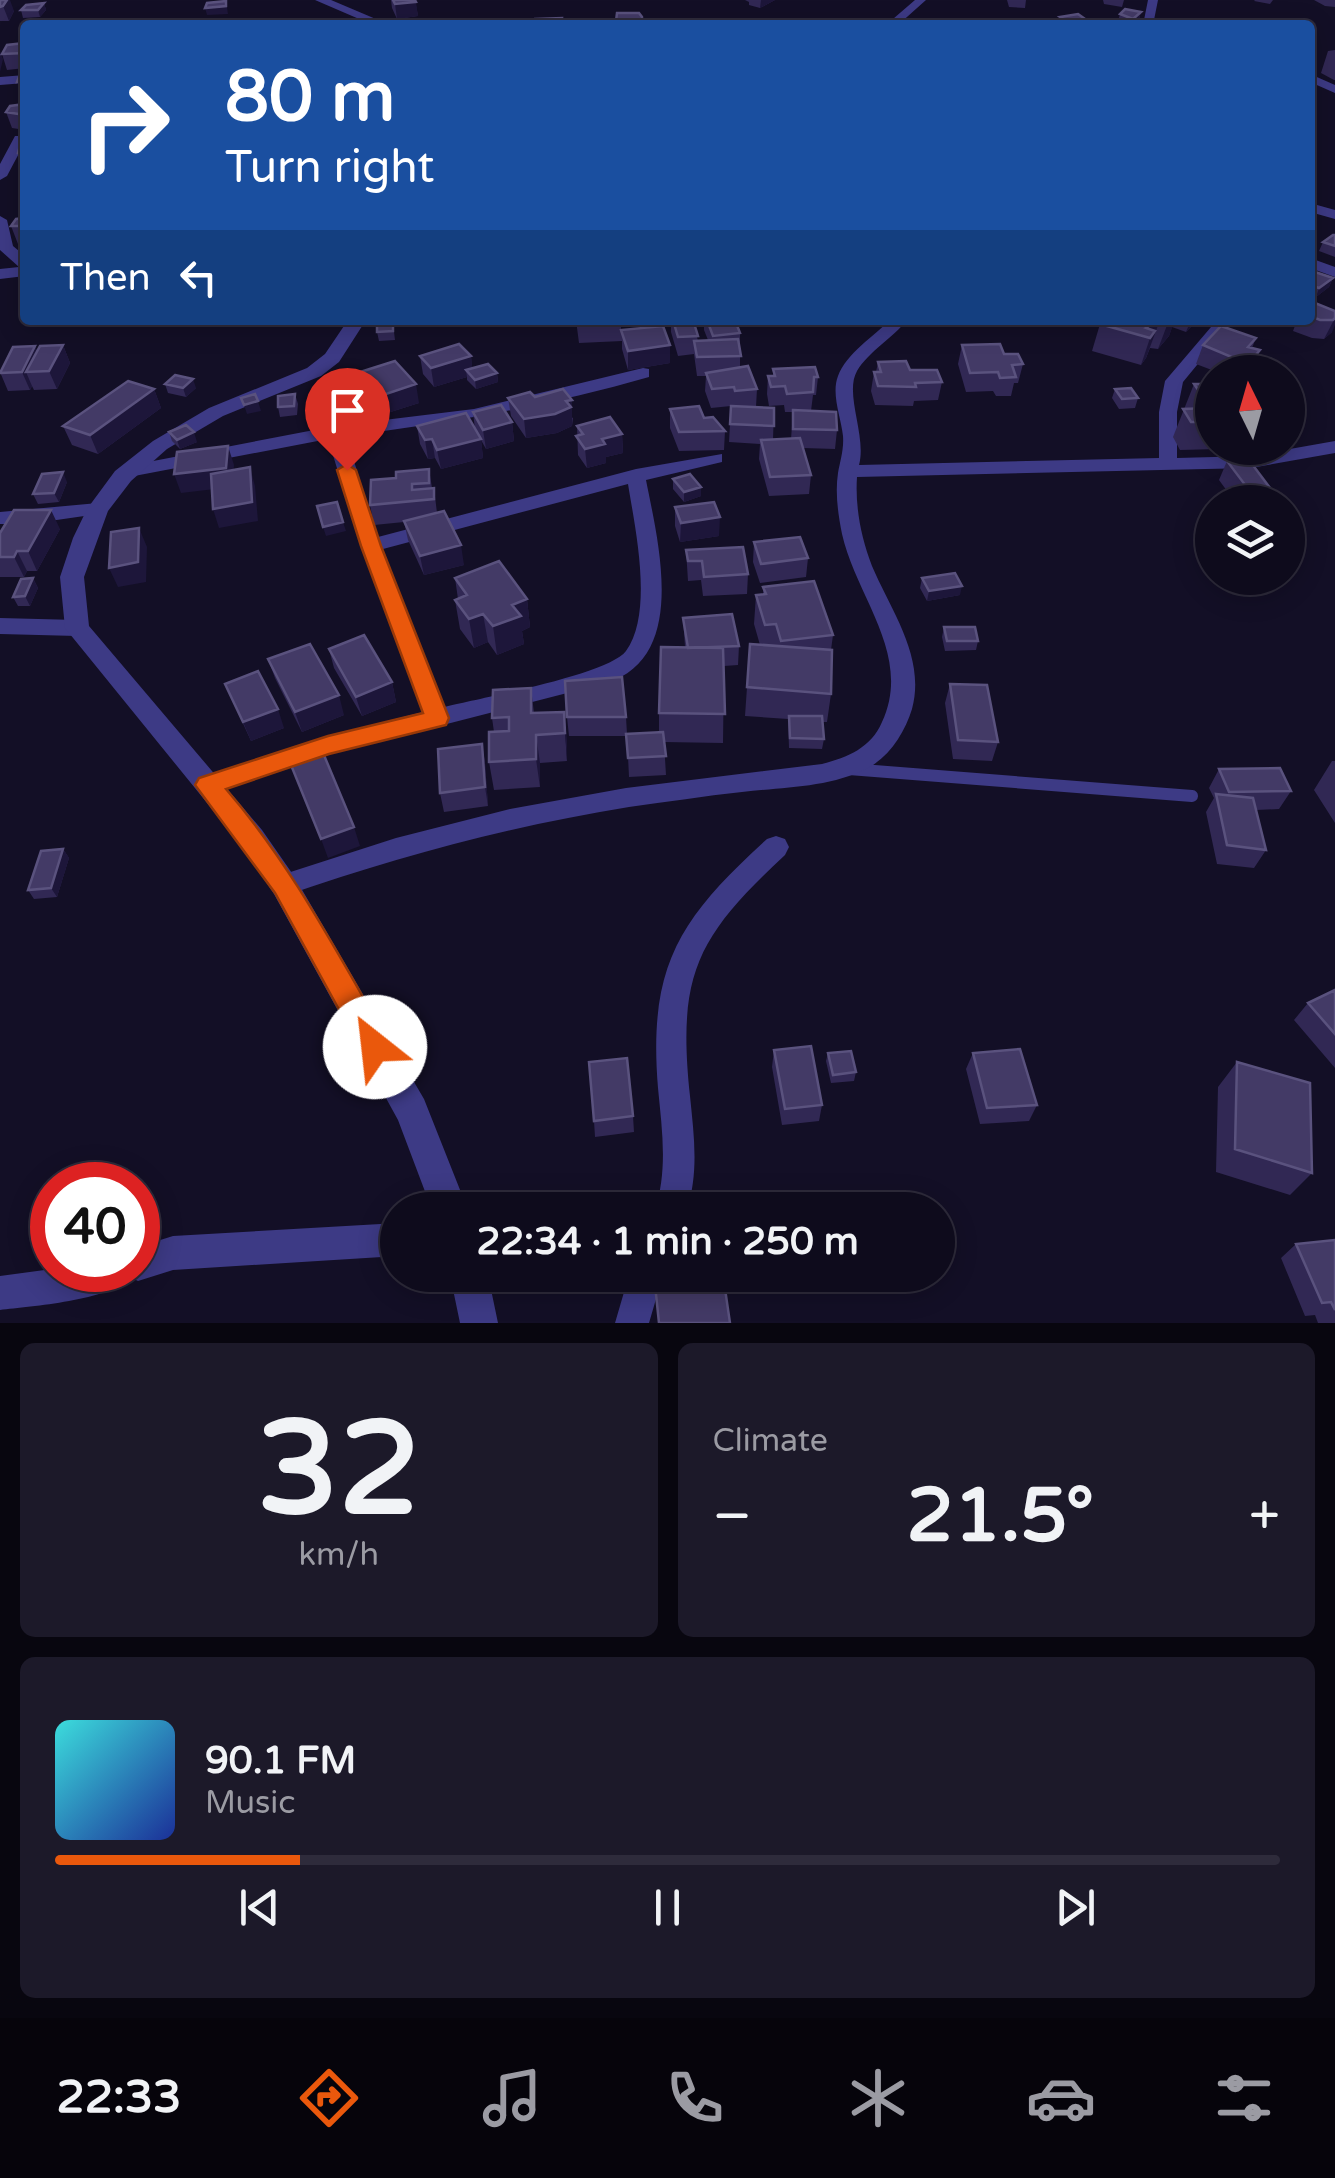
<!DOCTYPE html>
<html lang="en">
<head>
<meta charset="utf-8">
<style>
	:root { --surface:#0e0b1c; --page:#1c1929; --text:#f1f3f6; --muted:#9b9ba3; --line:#2e2b3b; --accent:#ea580c }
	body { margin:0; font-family:"Varela Round",sans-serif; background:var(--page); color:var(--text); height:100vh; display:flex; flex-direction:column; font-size:38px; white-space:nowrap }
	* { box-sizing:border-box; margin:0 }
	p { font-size:32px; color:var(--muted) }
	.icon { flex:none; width:55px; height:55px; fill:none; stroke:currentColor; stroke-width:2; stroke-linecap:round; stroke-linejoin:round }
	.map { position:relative; height:1323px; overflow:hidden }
	.drawer { display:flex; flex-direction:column; gap:20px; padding:20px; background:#08060f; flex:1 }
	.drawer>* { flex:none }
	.top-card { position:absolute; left:20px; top:20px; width:1295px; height:305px; border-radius:10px; box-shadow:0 5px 25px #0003,0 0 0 2px var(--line); background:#1a4fa0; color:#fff; overflow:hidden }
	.needle { width:65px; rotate:355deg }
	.tools { position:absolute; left:1195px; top:355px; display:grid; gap:20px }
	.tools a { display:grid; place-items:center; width:110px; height:110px; border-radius:50%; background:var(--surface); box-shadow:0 5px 25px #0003,0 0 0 2px var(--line); font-size:50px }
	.speed { position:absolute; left:30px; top:1162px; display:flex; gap:20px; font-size:50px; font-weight:700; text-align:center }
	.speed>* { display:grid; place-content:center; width:130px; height:130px; border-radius:50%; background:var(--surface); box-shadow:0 5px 25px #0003,0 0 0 2px var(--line); line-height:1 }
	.speed .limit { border:15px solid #d22; background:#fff; color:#111 }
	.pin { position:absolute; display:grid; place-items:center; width:85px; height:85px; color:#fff; margin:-102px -42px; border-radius:50% 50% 50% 0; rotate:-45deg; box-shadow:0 0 10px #0007 }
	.pin .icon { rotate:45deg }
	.me { position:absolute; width:110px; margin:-55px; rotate:331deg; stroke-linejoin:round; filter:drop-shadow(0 0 8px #0008) }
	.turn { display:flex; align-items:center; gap:35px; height:210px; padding:0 40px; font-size:45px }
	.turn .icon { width:130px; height:130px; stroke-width:2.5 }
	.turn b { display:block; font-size:70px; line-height:85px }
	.then { display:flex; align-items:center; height:95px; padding:0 40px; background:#0003; gap:20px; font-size:38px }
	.big { font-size:75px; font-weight:800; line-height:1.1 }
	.drawer .card { flex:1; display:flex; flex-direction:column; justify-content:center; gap:15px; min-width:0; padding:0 35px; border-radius:15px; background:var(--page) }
	.drawer .dial { align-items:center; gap:0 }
	.dial b { font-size:130px; line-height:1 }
	.song { display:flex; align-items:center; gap:30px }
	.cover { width:120px; height:120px; border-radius:15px; background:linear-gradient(135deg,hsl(180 70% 55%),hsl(230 70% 35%)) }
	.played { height:10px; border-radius:5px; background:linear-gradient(90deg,var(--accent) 20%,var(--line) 20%) }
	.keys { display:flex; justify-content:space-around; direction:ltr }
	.heat { display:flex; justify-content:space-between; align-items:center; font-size:55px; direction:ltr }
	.drawer .tiles { flex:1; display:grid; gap:20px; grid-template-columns:1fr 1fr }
	.card:last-child { grid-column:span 2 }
	.trip { position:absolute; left:380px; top:1192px; width:575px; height:100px; border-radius:50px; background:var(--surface); box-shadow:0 5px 25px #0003,0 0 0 2px var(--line); font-weight:800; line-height:100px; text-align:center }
	.tab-bar { display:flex; height:160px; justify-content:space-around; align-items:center; background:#06040b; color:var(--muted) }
	.tab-bar .icon { width:70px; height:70px }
	.tab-bar .active { color:var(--accent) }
	.tab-bar b { font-size:45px; color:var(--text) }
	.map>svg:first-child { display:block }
</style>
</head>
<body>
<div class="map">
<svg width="1335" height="1323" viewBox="0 0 1335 1323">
	<rect width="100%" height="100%" fill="#130f26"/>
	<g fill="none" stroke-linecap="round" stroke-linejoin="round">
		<path stroke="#3d3a85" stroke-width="12" d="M849 769 1192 796"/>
		<path fill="#3d3a85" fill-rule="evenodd" d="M915 0H926L898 25H886Z
			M1148 0H1158L1153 25H1143Z
			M1310 74 1335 85V93L1310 82Z
			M25 75V83L0 85V77Z
			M15 136H25V142L7 176 0 180V164Z
			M1310 203 1335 210V219L1310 212Z
			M0 216 7 220 13 246 25 256V276L0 279V269L19 267 0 250Z
			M1310 258 1335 267V277L1310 268Z
			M890 320H907C893 338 869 351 857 371 844 394 867 436 859 465L1159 458V412L1165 381 1217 320H1234L1183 382 1177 412V458L1251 456 1335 441V453L1251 468 857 477C855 507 861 537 872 566 891 611 926 657 912 709 905 732 890 756 868 768 829 788 784 787 742 792 704 796 667 802 629 807 511 826 397 857 284 896L275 893 271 885 275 877 396 838 510 809 626 788 822 764C848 757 871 748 882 722 913 655 856 597 842 534 838 514 835 493 838 473 840 461 844 450 843 436 841 417 831 394 838 376 846 354 874 336 890 320Z
			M643 368 649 369V377C549 406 449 423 346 436L378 537 636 469 722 454V462L646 480C658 542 689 658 606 683L330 754 208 795 199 792 196 785 199 778 328 736 423 712 361 546 328 439 129 477 122 475V467L335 426 474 409ZM628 484C635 528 654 612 626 651 608 675 479 698 444 707L383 549Z
			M98 503 105 505 108 509 105 513 29 524H0V512Z
			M0 618 77 620 88 628 77 636 0 634Z
			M776 836 785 839 789 847 785 855C697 937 677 974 690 1096 694 1136 699 1171 687 1210H655C668 1169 662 1130 658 1088 648 966 679 919 767 839Z
			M398 1223V1256L173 1270 138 1281 130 1277C110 1301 31 1306 0 1310V1276L52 1269 138 1270V1247L173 1236Z
			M629 1275H663L649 1323H615Z"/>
		<path fill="#3d3a85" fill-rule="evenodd" d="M315 0H331L390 25H373Z
			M348 320H366L339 362 321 376 223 416 167 449 131 481 108 511 84 577 89 626 262 830 294 876 424 1099 468 1210H432L398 1120 274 894 242 846 65 628 60 577 73 538 87 509 115 471 153 441 209 408 307 368 325 354Z
			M450 1275H488L498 1323H460Z"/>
	</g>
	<path fill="#312854" d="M0 0 14 11 9 21H0Z
		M391 0H415L418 16 397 19 392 8Z
		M745 0H775L760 8 749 5V2Z
		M1007 0H1026L1025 8 1009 7Z
		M1103 0H1124L1122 7 1104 4Z
		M1255 0H1273L1270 4 1254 1Z
		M1314 0H1335V7L1325 6Z
		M44 3 46 10 40 17 23 18 21 10Z
		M1141 12 1139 19 1132 25 1118 21 1120 14Z
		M617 13 642 17V25H616Z
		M1060 17 1088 21 1087 25H1060L1058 24Z
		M25 43V68L7 70 2 54Z
		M1335 50V80H1334L1321 73 1328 51Z
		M25 104V130L12 128 6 112Z
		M25 141V170L18 153Z
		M25 218V243L18 244 11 226Z
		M1335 235V257L1319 251 1323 242Z
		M1310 275 1333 278 1329 287 1316 297 1310 295Z
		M1310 301 1335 311 1332 332 1324 339 1312 338 1293 331 1296 323H1294L1295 320H1310Z
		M576 320H621V330L670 363 628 370 622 349V341L579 343Z
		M671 320H693L698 341 708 340 704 330V320L740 333V367L757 389 756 407 774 408 773 440 791 439 793 412H785L784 405 769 406 767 394 768 376H773V369L818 377 816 395H813L811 411 837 430 835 449 803 448 811 475 809 494 769 496 759 459 760 444 729 442 731 406 711 408 705 391 706 376H697L694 354 678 356 671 332Z
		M1104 320H1198L1186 332 1172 327 1169 336 1158 349 1150 348 1146 358 1141 365 1092 351 1100 324Z
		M393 324 395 340 379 341 377 332Z
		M1256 338 1252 348 1260 350 1253 369 1249 372H1217L1196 364 1203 345Z
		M63 345 70 363 57 389 34 390 32 386 30 390 8 391 0 372 35 346 37 351Z
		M962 345 1004 354 1023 364 1018 383H1014L1011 396H996L993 391 966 392 958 364Z
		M420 356H471L472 368 497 373 498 382 476 389 467 380V377L434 387 423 374Z
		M878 362 910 370 942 382 938 400 914 401 913 406 875 405 871 391 874 372H876Z
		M354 374 419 403 378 416 358 392Z
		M165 384 196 388 186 397 168 393Z
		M1194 384H1212V448H1258L1180 450 1173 437Z
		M154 389 161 408 98 454 72 445 63 426Z
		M1115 389 1138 398 1135 408 1119 409 1112 398Z
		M295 394 298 404 297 415 280 417 278 407Z
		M535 397 573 418 572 426 557 433 526 438 511 416 508 398Z
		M670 409 704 418 725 431 724 450 679 451 670 428Z
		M473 412 512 422 514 441 486 449 481 440 483 458 441 469 435 458 428 459 420 444 417 426 475 430Z
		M577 426 622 434 623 453 606 457V463L587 468 578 455Z
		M169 432 197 442 180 449 172 441Z
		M1227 461 1270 488 1264 502H1235L1219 480Z
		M429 469 432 488H434L437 513 464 565 424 575 408 540 404 522 374 525 370 505 396 478Z
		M673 479 701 496 684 502 673 489Z
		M67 482 59 502 38 504 33 494Z
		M675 507 719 536 680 542 675 526Z
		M60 529 37 571H27L24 577H0V533Z
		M754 542 808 558 806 577 760 583 753 562Z
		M686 550 748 574 747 594 703 596 701 580 688 581Z
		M33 578 38 588 30 606H18L13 597Z
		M455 578 527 599 530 627 522 631 524 644 497 655 488 642 474 648 460 629 455 600 458 599Z
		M922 578 960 595 927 601 920 588Z
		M763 587 833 635 831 650V694L827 722H822L824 739 822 749 789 748 788 719 745 716 750 644 760 645 754 624 756 595 763 594Z
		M683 618 739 646 738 665 724 666 723 743 664 742 666 775 629 777 627 736H569L567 717H626L627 734 659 732V713L685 647Z
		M944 627 978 641 976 650 945 651 942 637Z
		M329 649 392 682 396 702 362 716 334 668Z
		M268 659 344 715 302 732 275 678Z
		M225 684 284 728 251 741Z
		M950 684 998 742 992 761 953 759 945 703Z
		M531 688 534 713 564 712 567 761 540 763V787L494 790 489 762 494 732 492 718Z
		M482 744 485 763 488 806 444 812 440 793Z
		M1332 761H1335V823L1314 790Z
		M1219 769 1291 791 1279 809 1256 810 1266 850 1254 868 1217 864 1206 812 1214 798 1209 788Z
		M63 849 69 858 57 897 34 899 28 890Z
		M1335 990V1068L1294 1020 1308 1003Z
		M774 1050 822 1105 819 1121 782 1125 772 1067Z
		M828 1053 856 1072 854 1081 831 1083 826 1061Z
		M973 1053 1037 1105 1029 1121 980 1124 966 1069Z
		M1237 1062 1312 1173 1290 1195 1216 1172 1218 1087Z
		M633 1116 634 1132 595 1137 594 1121Z
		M1335 1240V1323H1318L1315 1315 1305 1316 1281 1258 1296 1244Z"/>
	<path fill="#1d163a" d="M7 0H10L14 11 9 21 3 6Z
		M761 0H775L760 8Z
		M226 1 228 14 207 15 205 8Z
		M416 2 418 16 397 19 395 4Z
		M44 3 46 10 40 17 38 10Z
		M1141 12 1139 19 1132 25 1133 19Z
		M1088 21 1087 25H1068L1069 23Z
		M0 51 3 59 0 72Z
		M25 81V97L23 98 17 82Z
		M1333 278 1329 287 1316 297 1319 288Z
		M1335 318V325L1332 332 1324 339Z
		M1160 320 1146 358 1141 365 1150 338 1146 328Z
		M1169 320H1175L1169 336 1158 349Z
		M1191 320H1198L1186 332Z
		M63 345 70 363 57 389 49 371Z
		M670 345V363L628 370V351Z
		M35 346 42 364 26 372 32 386 30 390 22 372Z
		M1260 350 1253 369 1249 372H1245L1248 364Z
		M471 356 473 375 466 370 467 377 434 387 431 368Z
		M497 373 498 382 476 389 475 380Z
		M193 379 196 388 186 397 183 388Z
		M416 384 419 403 378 416 374 398Z
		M154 389 161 408 98 454 90 435Z
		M572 400V426L557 433 526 438 524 419Z
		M258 401 261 411 247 414 244 405Z
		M512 422 514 441 486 449 483 430Z
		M194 432 197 442 180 449 177 440Z
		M622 434 623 453 606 457V463L587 468 585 449 602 439Z
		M432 439 435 458 428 459 425 440Z
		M481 439 483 458 441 469 437 450Z
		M228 446 234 465 232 487 181 493 174 474Z
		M250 467 255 486 258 521 219 528 213 509Z
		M63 472 67 482 59 502 54 493Z
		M701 487V496L684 502V492Z
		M51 510 60 529 37 571 28 551Z
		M720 517 719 536 680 542 681 523Z
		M343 522 346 531 326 536 323 527Z
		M139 528 147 547 146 582 118 587 109 568Z
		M461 545 464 565 424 575 420 556Z
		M17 551 27 571 24 577 14 557Z
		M33 578 38 588 30 606 25 596Z
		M962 586 960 595 927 601 929 591Z
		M527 599 530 627 522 631 524 644 497 655 493 626 512 605Z
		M483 614 488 642 474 648 469 619Z
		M392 682 396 702 362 716 356 697Z
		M339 695 344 715 302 732 295 712Z
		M278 709 284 728 251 741 243 722Z
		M564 712 567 740V761L565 733Z
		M536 735 540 763V787L536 759Z
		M482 744 485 763 488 806 485 787Z
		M354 827 360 846 328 858 321 839Z
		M63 849 69 858 57 897 51 888Z"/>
	<path fill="#433a66" stroke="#5a527e" stroke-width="2.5" d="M0 0H7L3 6 0 7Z
		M393 0H415L416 2 395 4Z
		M226 1V6L205 8 207 3Z
		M44 3 38 10H21L26 5Z
		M1125 9 1141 12 1133 19 1120 14Z
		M617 13H639L642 17V23L616 21Z
		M1078 14 1088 21 1069 23 1060 17Z
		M562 18 561 25H534L535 19Z
		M689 20 702 21 700 25H686Z
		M25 43V53L2 54 7 45Z
		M20 74H25V81L17 82Z
		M25 104V115L6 112 10 106Z
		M21 141H25V153H18Z
		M25 218V226H11L16 219Z
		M1333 235H1335V246L1323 242Z
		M1315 272 1333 278 1319 288 1310 285V275Z
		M1310 301 1335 311V318L1333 320H1320L1310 316Z
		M577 320H621V322L578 325Z
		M673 320H693L698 336 678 337Z
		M707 320H735L740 333 713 336Z
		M1104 320H1159L1146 328 1155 331 1150 338 1100 324Z
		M393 324V331L377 332V325Z
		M663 326 670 345 628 351 621 330Z
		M1221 326 1256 338 1248 347 1260 350 1248 364 1203 345Z
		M738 339 741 356 697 357 694 341Z
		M459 344 471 356 431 368 420 356Z
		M1000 344 1004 354H1018L1023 364 1012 365 1016 377 1000 378 998 372 970 373 962 345Z
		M63 345 49 371 26 372 40 346Z
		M35 346 22 372 0 373 13 347Z
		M395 361 416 384 374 398 354 374Z
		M906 361 910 370H937L942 382 915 383 916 387 878 386 874 372H881L878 362Z
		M488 364 497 373 475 380 466 370Z
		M748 366 757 389 735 391 734 387 712 389 706 373Z
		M815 367 818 377H814L813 392 787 394 785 386 771 387 768 376H775L773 369Z
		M175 375 193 379 183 388 165 384Z
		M128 381 154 389 90 435 63 426Z
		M1194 384H1212V402L1211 400H1205Z
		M1131 388 1138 398 1122 399 1115 389Z
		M563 389 572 400 566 401 571 407 555 414 524 419 508 398 530 392 535 397Z
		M255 394 258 401 244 405 241 398Z
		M295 394 294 406 278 407V396Z
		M501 405 512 422 483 430 473 412Z
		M699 406 704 418 713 417 725 431 679 432 670 409Z
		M731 406 774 408V426L730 424Z
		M1212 408V422H1191L1183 409Z
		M793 410 836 412 837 430 793 429Z
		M466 413 481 439 437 450 432 439 425 440 417 426Z
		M610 417 622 434 602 439 605 444 585 449 576 436 583 434 577 426Z
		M186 425 194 432 177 440 169 432Z
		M800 438 811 475 770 477 761 440Z
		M228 446 226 468 174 474 177 452Z
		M1249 460 1270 488 1249 490 1227 461Z
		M250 467 252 502 213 509 211 474Z
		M429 469V483L412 484V490L434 488V499L370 505 371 480 396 478V472Z
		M63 472 54 493 33 494 42 474Z
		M690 474 701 487 684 492 673 479Z
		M337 502 343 522 323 527 317 506Z
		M714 502 720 517 681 523 675 507Z
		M14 510H51L28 551H17L14 557H0V533Z
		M444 511 461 545 420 556 404 521Z
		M139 528 138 562 109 568 111 532Z
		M800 537 808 558 761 564 754 542Z
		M743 547 748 574 704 577 702 561H688L686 550Z
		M499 561 527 599 512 605 521 616 493 626 483 614 469 619 455 600 467 595 455 578Z
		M955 573 962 586 929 591 922 578Z
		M33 578 25 596 13 597 21 579Z
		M814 581 833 635 781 641 776 624 765 625 756 595 766 594 763 587Z
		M732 614 739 646 688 648 683 618Z
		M944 627H975L978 641H947Z
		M364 635 392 682 356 697 329 649Z
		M310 644 339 695 295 712 268 659Z
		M750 644 832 650 831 694 747 687Z
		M661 647 723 648 725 714 659 713Z
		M258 671 278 709 243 722 225 684Z
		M622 677 626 717H567L565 681Z
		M950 684 987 685 998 742 958 740Z
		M531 688V713L564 712 565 733 536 735V759L489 762V732L509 731V717L492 718 493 690Z
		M789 716H822L824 739 790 738Z
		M663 732 666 756 628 758 626 734Z
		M482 744 485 787 440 793 438 749Z
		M321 748 354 827 321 839 289 760Z
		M1280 768 1291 791 1229 792 1219 769Z
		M1216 794 1253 798 1266 850 1227 845Z
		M63 849 51 888 28 890 41 851Z
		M1335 990V1034L1308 1003Z
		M811 1046 822 1105 785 1109 774 1050Z
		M1020 1049 1037 1105 987 1108 973 1053Z
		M851 1051 856 1072 833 1075 828 1053Z
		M627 1058 633 1116 594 1121 589 1062Z
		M1237 1062 1310 1083 1312 1173 1235 1149Z
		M632 1194 634 1210H612L611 1197Z
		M1335 1240V1310L1331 1302 1322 1303 1296 1244Z
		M654 1275H723L730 1323H659Z"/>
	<path fill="#ea580c" stroke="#983908" stroke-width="2.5" d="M347 464 356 470 381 546 449 718 446 725 329 754 226 789C291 864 336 951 386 1037L390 1047 386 1057 375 1061 365 1057 275 893 195 785 199 778 328 736 423 713 361 546 337 470Z"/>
</svg>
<div class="tools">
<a><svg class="needle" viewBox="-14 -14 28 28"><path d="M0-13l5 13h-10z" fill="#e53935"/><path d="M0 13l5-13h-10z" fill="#9b9ba3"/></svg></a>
<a><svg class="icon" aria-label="layers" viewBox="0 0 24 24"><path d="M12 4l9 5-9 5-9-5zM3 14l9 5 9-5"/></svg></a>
</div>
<div class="speed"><div class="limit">40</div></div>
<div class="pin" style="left:347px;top:470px;background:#d93025"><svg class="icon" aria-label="arrive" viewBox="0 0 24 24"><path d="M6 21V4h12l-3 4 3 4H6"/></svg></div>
<svg class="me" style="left:375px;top:1047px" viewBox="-20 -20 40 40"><circle r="19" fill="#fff"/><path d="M0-13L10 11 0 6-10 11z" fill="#ea580c"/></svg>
<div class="trip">22:34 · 1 min · 250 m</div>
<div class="top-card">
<div class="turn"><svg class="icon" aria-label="right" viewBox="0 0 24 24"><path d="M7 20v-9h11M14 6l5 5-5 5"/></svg><div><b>80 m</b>Turn right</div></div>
<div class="then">Then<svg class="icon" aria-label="left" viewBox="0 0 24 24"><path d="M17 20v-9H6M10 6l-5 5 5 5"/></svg></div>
</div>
</div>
<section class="drawer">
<div class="tiles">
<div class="card dial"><b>32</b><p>km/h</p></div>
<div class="card"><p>Climate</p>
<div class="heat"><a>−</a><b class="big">21.5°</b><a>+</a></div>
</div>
<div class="card">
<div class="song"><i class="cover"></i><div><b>90.1 FM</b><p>Music</p></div></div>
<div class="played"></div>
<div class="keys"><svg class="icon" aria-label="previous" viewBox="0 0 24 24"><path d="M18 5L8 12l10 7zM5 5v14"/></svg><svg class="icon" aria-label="pause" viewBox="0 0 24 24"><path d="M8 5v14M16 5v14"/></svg><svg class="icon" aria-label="next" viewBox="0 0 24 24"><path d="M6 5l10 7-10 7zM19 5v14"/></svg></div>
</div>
</div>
</section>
<nav class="tab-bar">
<b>22:33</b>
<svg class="icon active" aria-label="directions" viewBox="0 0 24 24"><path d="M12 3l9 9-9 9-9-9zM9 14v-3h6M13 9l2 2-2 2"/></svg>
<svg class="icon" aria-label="music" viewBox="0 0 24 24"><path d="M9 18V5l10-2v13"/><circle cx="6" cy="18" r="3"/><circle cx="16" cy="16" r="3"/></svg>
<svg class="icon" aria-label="phone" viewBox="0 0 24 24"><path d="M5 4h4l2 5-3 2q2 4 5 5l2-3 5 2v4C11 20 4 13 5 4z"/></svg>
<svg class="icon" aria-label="climate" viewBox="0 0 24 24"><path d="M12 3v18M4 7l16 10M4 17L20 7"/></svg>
<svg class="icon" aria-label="car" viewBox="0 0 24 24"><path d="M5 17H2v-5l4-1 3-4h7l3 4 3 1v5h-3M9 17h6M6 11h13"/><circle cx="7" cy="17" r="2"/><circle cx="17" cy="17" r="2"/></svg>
<svg class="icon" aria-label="filters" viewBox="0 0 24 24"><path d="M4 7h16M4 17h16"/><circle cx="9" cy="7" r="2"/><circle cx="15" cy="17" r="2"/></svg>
</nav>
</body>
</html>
